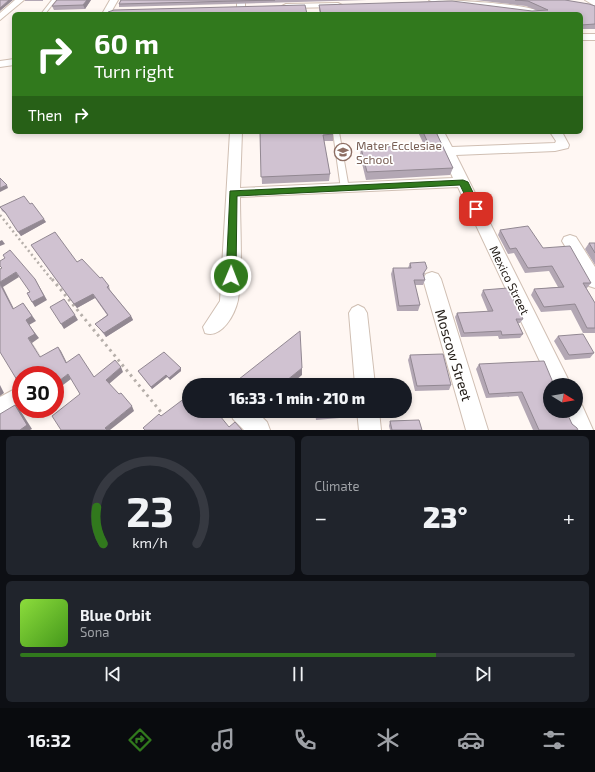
<!DOCTYPE html>
<html lang="en">
<head>
<meta charset="utf-8">
<style>
	:root { --surface:#171b24; --page:#20242c; --text:#f1f3f6; --muted:#9ea1a6; --line:#363941; --accent:#31791d }
	body { margin:0; font-family:"Exo 2",sans-serif; background:var(--page); color:var(--text); height:100vh; display:flex; flex-direction:column; font-size:15px; white-space:nowrap }
	* { box-sizing:border-box; margin:0 }
	p { font-size:13px; color:var(--muted) }
	.icon { flex:none; width:22px; height:22px; fill:none; stroke:currentColor; stroke-width:2; stroke-linecap:round; stroke-linejoin:round }
	.map { position:relative; height:430px; overflow:hidden }
	.panel { display:flex; flex-direction:column; gap:6px; padding:6px; background:#0d0f14; flex:1 }
	.panel>* { flex:none }
	.hud { position:absolute; left:12px; top:12px; width:571px; height:122px; border-radius:6px; box-shadow:0 2px 6px #0003; background:#31791d; color:#fff; overflow:hidden }
	.needle { width:26px; rotate:101deg }
	.fabs { position:absolute; left:543px; top:378px; display:grid; gap:8px }
	.fabs a { display:grid; place-items:center; width:40px; height:40px; border-radius:50%; background:var(--surface); box-shadow:0 2px 6px #0003; font-size:20px }
	.speed { position:absolute; left:12px; top:366px; display:flex; gap:8px; font-size:20px; font-weight:700; text-align:center }
	.speed>* { display:grid; place-content:center; width:52px; height:52px; border-radius:50%; background:var(--surface); box-shadow:0 2px 6px #0003; line-height:1 }
	.speed .limit { border:6px solid #d22; background:#fff; color:#111 }
	.pin { position:absolute; display:grid; place-items:center; width:34px; height:34px; color:#fff; margin:-17px; border-radius:8px; box-shadow:0 2px 6px #0006 }
	.me { position:absolute; width:44px; margin:-22px; rotate:1deg; stroke-linejoin:round; filter:drop-shadow(0 0 3px #0008) }
	.turn { display:flex; align-items:center; gap:14px; height:84px; padding:0 16px; font-size:18px }
	.turn .icon { width:52px; height:52px; stroke-width:2.5 }
	.turn b { display:block; font-size:28px; line-height:34px }
	.then { display:flex; align-items:center; height:38px; padding:0 16px; background:#0003; gap:8px; font-size:15px }
	.big { font-size:30px; font-weight:800; line-height:1.1 }
	.panel .widget { flex:1; display:flex; flex-direction:column; justify-content:center; gap:6px; min-width:0; padding:0 14px; border-radius:6px; background:var(--page) }
	.panel .dial { align-items:center; gap:0 }
	.dial svg { height:104px; overflow:visible; fill:none; stroke:var(--line); stroke-width:7; stroke-linecap:round; text-anchor:middle }
	.dial text { fill:var(--text); stroke:none }
	.song { display:flex; align-items:center; gap:12px }
	.cover { width:48px; height:48px; border-radius:6px; background:linear-gradient(135deg,hsl(90 70% 55%),hsl(100 70% 35%)) }
	.played { height:4px; border-radius:2px; background:linear-gradient(90deg,var(--accent) 75%,var(--line) 75%) }
	.keys { display:flex; justify-content:space-around; direction:ltr }
	.heat { display:flex; justify-content:space-between; align-items:center; font-size:22px; direction:ltr }
	.panel .tiles { flex:1; display:grid; gap:6px; grid-template-columns:1fr 1fr }
	.widget:last-child { grid-column:span 2 }
	.trip { position:absolute; left:182px; top:378px; width:230px; height:40px; border-radius:20px; background:var(--surface); box-shadow:0 2px 6px #0003; font-weight:800; line-height:40px; text-align:center }
	.dock { display:flex; height:64px; justify-content:space-around; align-items:center; background:#090b0e; color:var(--muted) }
	.dock .icon { width:28px; height:28px }
	.dock .selected { color:var(--accent) }
	.dock b { font-size:18px; color:var(--text) }
	.map>svg:first-child { display:block }
</style>
</head>
<body>
<div class="map">
<svg width="595" height="430" viewBox="0 0 595 430">
	<rect width="100%" height="100%" fill="#fff7f3"/>
	<g fill="none" stroke-linecap="round" stroke-linejoin="round">
		<defs>
			<path id="lane" d="M52 0H56L45 14H41Z
				M333 132H339L349 189 345 192 341 189Z"/>
			<path id="street" d="M15 0H24L0 20V13Z
				M110 0H118L110 14H102Z
				M237 0H245V14H237Z
				M429 0C448 0 534 3 545 14H531L433 2Z
				M338 3 342 5 341 7 286 8 282 6 286 4Z
				M581 34H595V40H581Z
				M14 59V65L0 67V61Z
				M230 132H242L240 188 453 178 432 132H444L452 147 555 143 556 141 550 132H562L569 145 568 148 555 151 456 155 571 385H551L458 187 240 197C240 230 243 268 238 300 235 314 222 339 205 333L203 327 220 301Z
				M570 235 576 237 595 267V288L589 286 562 241 564 237Z
				M432 272 438 274 441 279 488 430H466L423 279 426 274Z
				M358 305 364 308 367 313 375 385H355L349 313 352 308Z
				M15 389 21 391V407L0 420V397Z
				M576 402 581 403 593 430H571L562 411H576Z
				M230 411H256L267 422 270 430H244L233 419Z
				M357 411H379L381 430H359Z"/>
			<path id="secondary" d="M585 0H595V6Z"/>
		</defs>
		<use href="#lane" stroke="#d0bfb3" stroke-width="2"/>
		<use href="#street" stroke="#d0bfb3" stroke-width="2"/>
		<use href="#secondary" stroke="#d0bfb3" stroke-width="2"/>
		<path stroke="#b6afaa" stroke-width="2.5" stroke-dasharray="2 3" stroke-linecap="butt" d="M0 215 52 280"/>
		<path stroke="#b6afaa" stroke-width="3" stroke-dasharray="2.5 4" stroke-linecap="butt" d="M52 279 165 417"/>
		<use href="#lane" fill="#fff" fill-rule="evenodd"/>
		<use href="#street" fill="#fff" fill-rule="evenodd"/>
		<use href="#secondary" fill="#fff" fill-rule="evenodd"/>
	</g>
	<path fill="#b3a7b4" d="M25 0H43V1H25Z
		M91 0 85 9 54 10 52 6Z
		M121 0H367L119 7V4Z
		M475 0H565L595 6V29H581V14H320L319 10V5L532 11H538L526 6Z
		M260 132 333 134V141H324L330 174 329 181 262 184Z
		M418 132H436L453 168 450 175 366 180 360 155 361 148 424 145Z
		M0 207 46 222 21 236 8 215 2 211Z
		M500 230 543 248 591 283 587 288H586L595 303V333H583L571 310 541 312 531 295 534 289 558 287 549 271 525 273 514 253 508 254 498 235Z
		M589 243H595V265L585 249Z
		M31 245 77 262 100 278 109 286 110 290 131 316 133 320 106 337 98 327 95 324 107 315 95 298 77 308Z
		M410 263 425 273 424 276 425 280 423 285H415L420 305 418 311H397L391 274 393 268H408Z
		M483 290 523 319 520 323H518L523 334 520 338 499 339 498 336 461 337 455 317 457 313 488 312 481 295Z
		M558 336 594 353 590 358 565 360 554 341Z
		M410 355 451 385 449 390 415 391 408 360Z
		M479 364 572 424 578 430H533L518 396 486 398 476 369Z
		M181 368V371L170 380 167 377 152 389 138 371Z
		M315 411H352V412L351 417 316 420Z
		M390 421 422 430H390L389 426Z"/>
	<path fill="#928892" d="M9 0H13L0 11V8Z
		M87 0H91L85 9 83 5Z
		M7 185 8 188 0 192V188Z
		M44 219 46 222 21 236 18 232Z
		M2 240 5 244 0 246V241Z
		M16 272 19 277 3 287 16 313 13 309 0 284V282Z
		M35 279 47 300 35 307 32 302Z
		M93 294 95 298 77 308 74 304Z
		M23 303 36 321 29 325 39 338 32 343 44 361 28 338Z
		M75 315 78 320 64 329 61 324Z
		M131 316 133 320 106 337 104 333Z
		M58 347 61 351 69 367 66 363Z
		M121 367 123 372 109 384 106 380Z
		M181 368V371L170 380 169 378Z
		M302 368V375L290 385H281Z
		M68 374 71 379 55 391V384Z
		M166 375 167 377 152 389 151 387Z
		M0 385 4 393 0 396Z
		M15 405 20 410 32 429 30 430H20Z
		M132 406 134 411 110 430H107L105 428Z"/>
	<path fill="#d0c2d1" stroke="#928892" d="M0 0H9L0 8Z
		M57 0H87L83 5 52 6Z
		M121 0H275L119 4Z
		M515 0H565L589 4 595 6V24L581 25V14H321L319 5 452 1 532 11 548 10 528 1Z
		M305 5 307 14H107L108 12 114 10Z
		M260 132H333V134L323 135 330 174 261 177Z
		M423 132H436L453 168 367 172 361 148 429 145Z
		M0 178 7 185 0 188Z
		M24 196 30 204 32 203 44 219 18 232 5 212 0 207Z
		M528 226 543 248 570 246 591 283H583L595 303V328H587L575 304 544 307 534 289 564 287 552 266 528 268 516 248 510 249 500 230Z
		M55 232 77 262 82 259 100 278 102 277 109 286 107 287 131 316 104 333 95 324 108 315 93 294 74 304 31 245Z
		M589 243H595V253Z
		M10 250 35 279 44 296 32 302 27 293 30 292 16 272 0 282V269L2 268 0 266V261L5 258 3 255Z
		M425 262 427 268 423 274 425 280H414L420 305 399 306 393 268H411L410 263Z
		M0 284 13 309 23 303 32 316 26 320 35 334 28 338 40 357 58 347 66 363 79 354 94 377 115 360 121 367 106 380 119 394 121 393 132 406 105 428 107 430H61L52 416 80 394 68 374 55 384V375H21V384L20 385 0 352Z
		M508 288 523 319H516L523 334 502 335 501 331 464 333 457 313 493 311 483 290Z
		M64 299 75 315 61 324 50 307Z
		M300 331 302 368 281 385H236L234 383Z
		M583 334 594 353 569 355 558 336Z
		M164 352 181 368 169 378 166 375 151 387 138 371Z
		M443 354 451 385 417 386 410 355Z
		M544 361 554 385H550V411H566L572 424 577 428 578 430H539L522 392 489 394 479 364Z
		M189 395V411H216L229 427 235 422 242 430H145L143 428 159 414 161 416Z
		M15 405 27 425 20 430H0V414Z
		M315 411H352V412L316 416Z
		M419 420 422 430H392L390 421Z"/>
	<path fill="#31791d" stroke="#204f13" d="M463 180 468 182 481 209 479 212H473L460 185 237 196 236 276 231 281 226 276 230 191Z"/>
	<defs>
		<symbol id="school-ring" viewBox="-11 -11 22 22"><circle r="9.5" fill="#fff" stroke="#8d6e63" stroke-width="1.5"/><path d="M0-5L7-2L0 1L-7-2ZM-4 1L0 2.5L4 1V4Q0 6-4 4Z" fill="#8d6e63"/></symbol>
	</defs>
	<g fill-rule="evenodd">
		<use href="#school-ring" x="333" y="142" width="20" height="20"/>
	</g>
	<g text-anchor="middle" dominant-baseline="central" stroke-width="3.5" stroke-linejoin="round" paint-order="stroke">
		<g font-size="12" fill="#785e54" stroke="#fff" text-anchor="start">
			<text x="356" y="145">Mater Ecclesiae<tspan x="356" dy="14">School</tspan></text>
		</g>
		<g font-size="12" fill="#211b16" stroke="#fff">
			<text transform="translate(510 280) rotate(64)">Mexico Street</text>
		</g>
		<g font-size="14" fill="#211b16" stroke="#fff">
			<text transform="translate(454 355) rotate(73)">Moscow Street</text>
		</g>
	</g>
</svg>
<div class="fabs">
<a><svg class="needle" viewBox="-14 -14 28 28"><path d="M0-13l5 13h-10z" fill="#e53935"/><path d="M0 13l5-13h-10z" fill="#9ea1a6"/></svg></a>
</div>
<div class="speed"><div class="limit">30</div></div>
<div class="pin" style="left:476px;top:209px;background:#d93025"><svg class="icon" aria-label="arrive" viewBox="0 0 24 24"><path d="M6 21V4h12l-3 4 3 4H6"/></svg></div>
<svg class="me" style="left:231px;top:276px" viewBox="-20 -20 40 40"><circle r="17" fill="#31791d" stroke="#fff" stroke-width="3"/><path d="M0-11L8 9 0 5-8 9z" fill="#fff"/></svg>
<div class="trip">16:33 · 1 min · 210 m</div>
<div class="hud">
<div class="turn"><svg class="icon" aria-label="right" viewBox="0 0 24 24"><path d="M7 20v-9h11M14 6l5 5-5 5"/></svg><div><b>60 m</b>Turn right</div></div>
<div class="then">Then<svg class="icon" aria-label="right" viewBox="0 0 24 24"><path d="M7 20v-9h11M14 6l5 5-5 5"/></svg></div>
</div>
</div>
<section class="panel">
<div class="tiles">
<div class="widget dial"><svg viewBox="0 0 100 80">
<path d="M14 69A42 42 0 1 1 86 69"/>
<path d="M14 69A42 42 0 0 1 9 41" stroke="#31791d"/>
<text x="50" y="56" font-size="32" font-weight="700">23</text>
<text x="50" y="72" font-size="11">km/h</text>
</svg></div>
<div class="widget"><p>Climate</p>
<div class="heat"><a>−</a><b class="big">23°</b><a>+</a></div>
</div>
<div class="widget">
<div class="song"><i class="cover"></i><div><b>Blue Orbit</b><p>Sona</p></div></div>
<div class="played"></div>
<div class="keys"><svg class="icon" aria-label="previous" viewBox="0 0 24 24"><path d="M18 5L8 12l10 7zM5 5v14"/></svg><svg class="icon" aria-label="pause" viewBox="0 0 24 24"><path d="M8 5v14M16 5v14"/></svg><svg class="icon" aria-label="next" viewBox="0 0 24 24"><path d="M6 5l10 7-10 7zM19 5v14"/></svg></div>
</div>
</div>
</section>
<nav class="dock">
<b>16:32</b>
<svg class="icon selected" aria-label="directions" viewBox="0 0 24 24"><path d="M12 3l9 9-9 9-9-9zM9 14v-3h6M13 9l2 2-2 2"/></svg>
<svg class="icon" aria-label="music" viewBox="0 0 24 24"><path d="M9 18V5l10-2v13"/><circle cx="6" cy="18" r="3"/><circle cx="16" cy="16" r="3"/></svg>
<svg class="icon" aria-label="phone" viewBox="0 0 24 24"><path d="M5 4h4l2 5-3 2q2 4 5 5l2-3 5 2v4C11 20 4 13 5 4z"/></svg>
<svg class="icon" aria-label="climate" viewBox="0 0 24 24"><path d="M12 3v18M4 7l16 10M4 17L20 7"/></svg>
<svg class="icon" aria-label="car" viewBox="0 0 24 24"><path d="M5 17H2v-5l4-1 3-4h7l3 4 3 1v5h-3M9 17h6M6 11h13"/><circle cx="7" cy="17" r="2"/><circle cx="17" cy="17" r="2"/></svg>
<svg class="icon" aria-label="filters" viewBox="0 0 24 24"><path d="M4 7h16M4 17h16"/><circle cx="9" cy="7" r="2"/><circle cx="15" cy="17" r="2"/></svg>
</nav>
</body>
</html>
